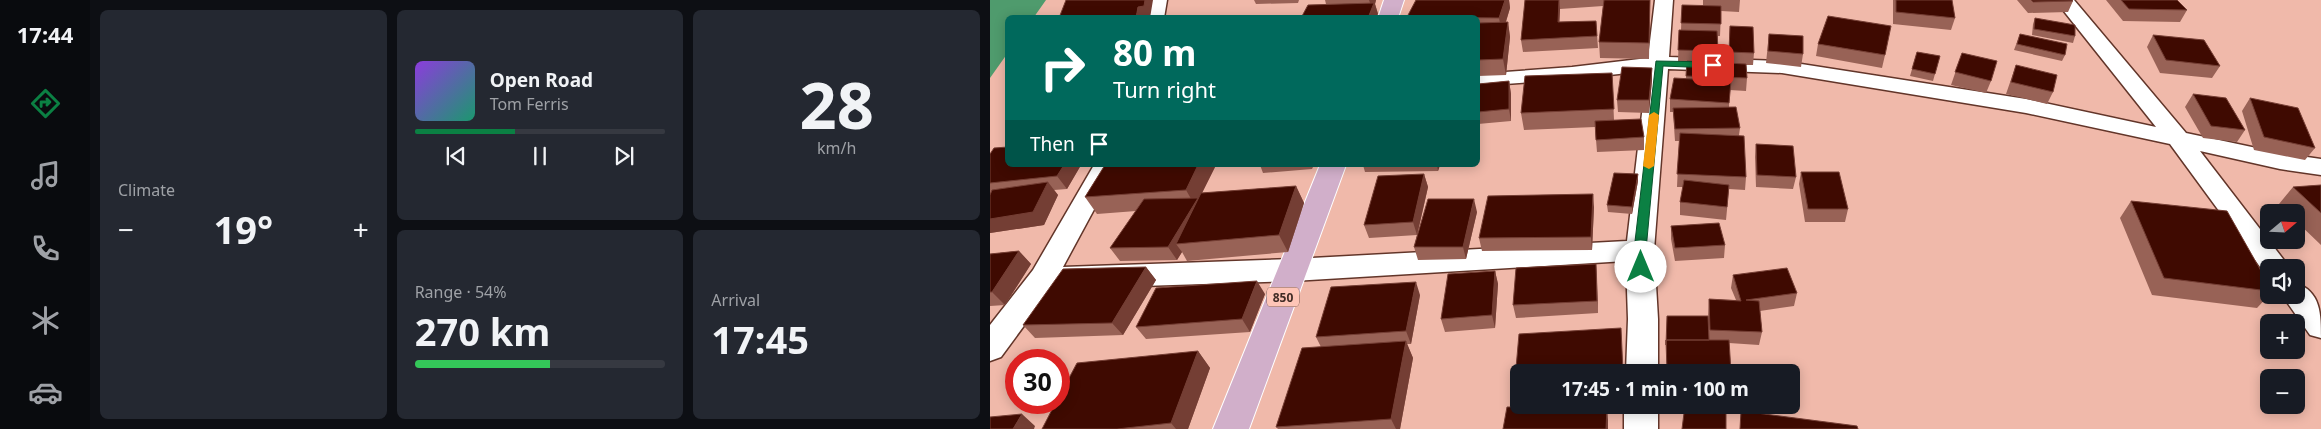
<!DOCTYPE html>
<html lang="en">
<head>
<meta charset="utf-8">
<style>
	:root { --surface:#171b24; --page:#242831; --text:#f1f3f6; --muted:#9ea1a6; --line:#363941; --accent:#0b8043 }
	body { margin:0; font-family:"Noto Sans",sans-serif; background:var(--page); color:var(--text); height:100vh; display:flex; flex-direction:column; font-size:19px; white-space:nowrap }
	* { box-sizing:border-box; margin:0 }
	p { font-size:16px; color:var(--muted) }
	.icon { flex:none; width:28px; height:28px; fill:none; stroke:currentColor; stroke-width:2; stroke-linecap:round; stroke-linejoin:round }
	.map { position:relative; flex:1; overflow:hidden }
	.details { display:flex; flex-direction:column; gap:10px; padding:10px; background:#0d0f14; width:900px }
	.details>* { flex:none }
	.guide { position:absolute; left:15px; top:15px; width:475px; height:152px; border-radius:8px; box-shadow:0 2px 12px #0003; background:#00695c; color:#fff; overflow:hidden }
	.needle { width:32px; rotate:71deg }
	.controls { position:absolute; left:1270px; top:204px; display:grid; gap:10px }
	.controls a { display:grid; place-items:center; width:45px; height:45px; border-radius:8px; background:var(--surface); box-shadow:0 2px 12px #0003; font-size:25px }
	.speed { position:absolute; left:15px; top:349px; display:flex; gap:10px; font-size:25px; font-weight:700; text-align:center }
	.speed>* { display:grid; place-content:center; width:65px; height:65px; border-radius:50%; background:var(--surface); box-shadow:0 2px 12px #0003; line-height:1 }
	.speed .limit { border:8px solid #d22; background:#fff; color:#111 }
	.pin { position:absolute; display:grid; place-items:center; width:42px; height:42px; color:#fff; margin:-21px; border-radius:10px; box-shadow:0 2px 8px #0006 }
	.me { position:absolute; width:55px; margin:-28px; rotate:0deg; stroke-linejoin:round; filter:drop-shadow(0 0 4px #0008) }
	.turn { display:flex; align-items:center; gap:18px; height:105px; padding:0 25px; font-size:22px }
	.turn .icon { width:65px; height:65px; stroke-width:2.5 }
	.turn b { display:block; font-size:35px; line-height:42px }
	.then { display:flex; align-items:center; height:48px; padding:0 25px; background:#0003; gap:10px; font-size:19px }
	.big { font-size:38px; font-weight:700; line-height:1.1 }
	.details .widget { flex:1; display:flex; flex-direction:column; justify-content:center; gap:8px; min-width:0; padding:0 18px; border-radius:8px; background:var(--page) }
	.details .dial { align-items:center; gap:0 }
	.dial b { font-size:65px; line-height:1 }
	.song { display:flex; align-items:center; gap:15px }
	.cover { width:60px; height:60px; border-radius:8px; background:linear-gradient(135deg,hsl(270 70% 55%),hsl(160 70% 35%)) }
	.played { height:5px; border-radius:2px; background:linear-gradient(90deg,var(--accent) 40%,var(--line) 40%) }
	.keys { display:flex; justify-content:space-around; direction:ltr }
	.heat { display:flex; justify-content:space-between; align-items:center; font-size:28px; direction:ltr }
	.charge { height:8px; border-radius:4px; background:linear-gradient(90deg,#34c759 54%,var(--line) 0) }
	.details .tiles { flex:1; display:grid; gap:10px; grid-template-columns:repeat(3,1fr) }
	.widget:first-child { grid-row:span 2 }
	.trip { position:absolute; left:520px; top:364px; width:290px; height:50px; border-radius:8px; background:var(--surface); box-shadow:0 2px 12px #0003; font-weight:700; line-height:50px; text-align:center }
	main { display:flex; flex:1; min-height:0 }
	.dock { display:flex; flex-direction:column; width:90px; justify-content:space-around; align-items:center; background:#090b0e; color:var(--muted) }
	.dock .icon { width:35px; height:35px }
	.dock .selected { color:var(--accent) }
	.dock b { font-size:22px; color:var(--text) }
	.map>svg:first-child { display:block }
</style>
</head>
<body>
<main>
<nav class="dock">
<b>17:44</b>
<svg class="icon selected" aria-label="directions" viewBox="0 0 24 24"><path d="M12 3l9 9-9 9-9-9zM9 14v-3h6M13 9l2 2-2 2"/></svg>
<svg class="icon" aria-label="music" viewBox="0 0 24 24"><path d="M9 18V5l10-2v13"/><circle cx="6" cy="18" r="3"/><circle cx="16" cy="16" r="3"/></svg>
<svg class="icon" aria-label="phone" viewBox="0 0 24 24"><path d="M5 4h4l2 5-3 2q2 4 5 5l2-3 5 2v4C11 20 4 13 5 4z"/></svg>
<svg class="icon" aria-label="climate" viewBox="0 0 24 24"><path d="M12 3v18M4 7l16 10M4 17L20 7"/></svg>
<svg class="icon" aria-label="car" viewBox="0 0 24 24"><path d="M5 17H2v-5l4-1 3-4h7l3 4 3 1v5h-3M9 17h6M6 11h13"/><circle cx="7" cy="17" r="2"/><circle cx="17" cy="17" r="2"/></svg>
</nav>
<section class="details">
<div class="tiles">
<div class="widget"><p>Climate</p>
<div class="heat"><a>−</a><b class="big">19°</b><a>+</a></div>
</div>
<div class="widget">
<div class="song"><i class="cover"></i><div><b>Open Road</b><p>Tom Ferris</p></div></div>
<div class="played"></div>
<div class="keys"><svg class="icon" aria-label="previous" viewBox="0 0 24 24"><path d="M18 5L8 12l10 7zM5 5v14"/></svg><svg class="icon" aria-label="pause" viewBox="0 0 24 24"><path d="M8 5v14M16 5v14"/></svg><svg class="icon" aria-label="next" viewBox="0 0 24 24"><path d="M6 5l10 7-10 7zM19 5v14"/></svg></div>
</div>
<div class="widget dial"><b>28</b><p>km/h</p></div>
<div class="widget"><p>Range · 54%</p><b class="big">270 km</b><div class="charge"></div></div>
<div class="widget"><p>Arrival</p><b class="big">17:45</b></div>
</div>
</section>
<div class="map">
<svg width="1331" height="429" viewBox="0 0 1331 429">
	<rect width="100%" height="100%" fill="#f0b9aa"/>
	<path fill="#4f9b6d" d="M0 0H56L44 17 18 18 17 54 0 78Z"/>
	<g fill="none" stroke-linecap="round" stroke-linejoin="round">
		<defs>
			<path id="minor" d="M159 0H177L174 18H155Z
				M665 0H683L679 57 792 61 1036 99 1166 127 1065 0H1084L1196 133 1290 153 1331 159V175L1290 169 1210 151 1300 268H1279V276L1276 275 1180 144 1036 113 792 73 678 69 664 250 668 319V372H636L638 319 636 261 303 281 61 289 11 357 0 361V325L43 270 104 165H128L73 267 303 259 637 241 657 71 582 79 488 86V74L582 67 658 58Z
				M1306 283C1331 292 1331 314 1331 338L1320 335 1292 295H1306Z
				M634 405H668V429H634Z"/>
			<path id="primary" d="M394 0H414L408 18H388Z
				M330 165H356L259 429H223Z"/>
		</defs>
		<use href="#minor" stroke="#623529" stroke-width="3"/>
		<use href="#primary" stroke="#fff" stroke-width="2"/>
		<use href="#minor" fill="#fff" fill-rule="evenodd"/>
		<use href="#primary" fill="#d1afca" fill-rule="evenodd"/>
	</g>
	<path fill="#986256" d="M264 0H309L308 3 266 4Z
		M335 0H386L385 4 388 14 336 4Z
		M426 0H519L520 8 516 22H518L520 37 516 75 488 76V18H417Z
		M535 0H660L659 59 610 58 609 42 613 6 570 9 569 22 606 21 608 48 533 52 531 40Z
		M713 0H750L749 12 731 11 730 36H728V51L727 63H738L740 26 764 53 763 65H756L757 78 756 91 740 90 739 107 750 128 749 135 756 177 755 190 739 189 736 220 690 215V202L693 187H687L689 141H685L683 112H680V99L696 78 697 62H688L689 30H691L692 5 713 6Z
		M903 0H962L965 18 961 30 903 24Z
		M1027 0H1082L1083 1 1078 12 1038 13Z
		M1116 0H1187L1197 10 1190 22 1133 21Z
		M1045 18 1085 36 1083 43 1042 35 1043 24Z
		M779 34 813 54 811 67 776 63Z
		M1030 34 1075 55 1072 61 1024 50Z
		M1163 35 1230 66 1222 78 1170 73 1157 47Z
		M828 44 895 55 892 68 826 56Z
		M927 52 950 56 943 81 920 76Z
		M972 53 1001 81 996 93 961 85Z
		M1026 65 1063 92 1057 104 1016 94Z
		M662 68V80L659 113 628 112 627 100Z
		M622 73 624 120 654 137V150L607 152 605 127 534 130 531 113Z
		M519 81 521 94V121L488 124V84Z
		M1203 94 1255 130 1247 142 1213 138 1195 107Z
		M1260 98 1325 148 1315 160 1264 150 1252 111Z
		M766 144 806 177 803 189 766 187 765 157Z
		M0 154 91 165 77 189 64 190 68 195 54 225 0 233Z
		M115 165H226L212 193 306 186 314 203 298 252 197 261 192 252 187 260 130 261 120 248 146 211 107 214 95 197Z
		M270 165H324L322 169 273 173Z
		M373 165H450L448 171 375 172Z
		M811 172 858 209 855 222H815L809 184Z
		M434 174 438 187 428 232 487 212 476 259 428 260 424 247 427 235 379 238 374 225Z
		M648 181 642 214 618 212 617 205Z
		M1331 185V245L1306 221V212H1298L1289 204 1303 187Z
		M1141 201 1279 285V295L1267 308 1162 295 1130 218Z
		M604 207 602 250 492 251 489 238Z
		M681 226 735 245 734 258 685 261 681 239Z
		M29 251 41 264 15 305 0 306V254Z
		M606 264 608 313 526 318 523 305Z
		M156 267 166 280 133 335 45 338 33 325Z
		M505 271 508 284 505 328 455 332 451 319Z
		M743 275 807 293 804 306 770 311 772 332 769 345 739 343 676 372 718 316 719 299 746 300 741 288Z
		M275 294 260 332 156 339 146 327Z
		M430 295 421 344H417L423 358 410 429H288L286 427 331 347 326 337Z
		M208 351 220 368 198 429H52Z
		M529 372V405H565L533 407 618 420V429H513L528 407 524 391Z"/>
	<path fill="#743e34" d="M155 0H163L160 18H146L148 7Z
		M379 0H386L385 4 388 14 386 18H378L382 9Z
		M515 0H519L520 8 512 34 509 18Z
		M569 0 570 9 569 34 568 22Z
		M518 22 520 37 516 75 513 59Z
		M662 68V80L659 113V100Z
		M519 81 521 94V121L519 109Z
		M74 165H91L77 189 67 176Z
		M208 165H226L209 199 186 244 192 252 187 260 178 247 204 204 196 190Z
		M447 165H450L448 171Z
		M434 174 438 187 427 235 423 222Z
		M648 174V181L642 214V207Z
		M58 182 68 195 54 225 0 233V219Z
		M306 186 314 203 298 252 289 235Z
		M603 194 604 207 602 250 601 237Z
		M484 199 487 212 476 259 473 247Z
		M29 251 41 264 15 305 2 292Z
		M606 264 607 277 608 313 607 301Z
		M156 267 166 280 133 335 122 323Z
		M505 271 508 284 505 328 502 315Z
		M267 281 275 294 260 332 252 319Z
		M426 282 430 295 421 344 416 331Z
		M416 341 423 358 410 429H406L401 419Z
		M208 351 220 368 198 429H186L181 423Z
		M617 407 618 420V429H616Z
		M32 414 45 426 44 429H23Z"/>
	<path fill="#3f0a01" stroke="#743e34" d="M76 0H155L154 6 148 7 146 18H69Z
		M426 0H515L509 18 417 17Z
		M535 0H569L568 22 606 21 607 36 531 40Z
		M614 0H660L659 43 609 42Z
		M906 0H962L965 18 906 12Z
		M1041 0H1082L1083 1 1043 2Z
		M1131 0H1187L1197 10 1139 9Z
		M384 3 378 18H311L318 5Z
		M692 5 731 6V24L691 23Z
		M838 16 901 26 895 55 828 44Z
		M1045 18 1085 25V36L1044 29Z
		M518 22 513 59 488 60V23Z
		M740 26 763 27 764 53 739 52Z
		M689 30 727 31 728 51 688 50Z
		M779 34 813 36V54L778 51Z
		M1030 34 1077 44 1075 55 1027 44Z
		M1163 35 1214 40 1230 66 1176 60Z
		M927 52 950 56 945 74 922 69Z
		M972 53 1007 61 1001 81 965 72Z
		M697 61 756 64 757 78 696 76Z
		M1026 65 1067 75 1063 92 1021 82Z
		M632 67 662 68 659 100H627Z
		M622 73 624 109 531 113 535 76Z
		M684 78 741 81 739 103 680 99Z
		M519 81V109L488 112V84Z
		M1203 94 1236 98 1255 130 1221 126Z
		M1260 98 1308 108 1325 148 1274 137Z
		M746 107 750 128 685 129 683 108Z
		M651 119 654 137 606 140 605 121Z
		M690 133 754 136 756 177 687 174Z
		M766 144 803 146 806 177 767 175Z
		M18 147V165H74L67 176 0 183V154L4 148Z
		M115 165H208L196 190 95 197Z
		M811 172H849L858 209H818Z
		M624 173 648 174 642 207 617 205Z
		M434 174 423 222 374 225 388 176Z
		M694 180 739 185 737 207 690 202Z
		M58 182 43 212 0 219V195L2 190Z
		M1331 185V213L1303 187Z
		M306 186 289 235 186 244 211 193Z
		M603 194 601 237 489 238 498 196Z
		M208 198 178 247 120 248 154 199Z
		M438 199H484L473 247H424Z
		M1141 201 1237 211 1279 285V291L1174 278Z
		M729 223 735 245 685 248 681 226Z
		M29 251 2 292H0V254Z
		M606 264 607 301 523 305 526 268Z
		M156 267 122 323 33 325 73 269Z
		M797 268 807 293 756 300 769 301 772 332 720 330 719 299 751 301 743 275Z
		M505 271 502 315 451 319 458 274Z
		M267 281 252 319 146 327 166 288Z
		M426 282 416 331 326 337 341 287Z
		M677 316H718L719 340H676V345Z
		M631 328 633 372H529V391H524L529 334Z
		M676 340H739L741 372H677Z
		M416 341 401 419 286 427 312 348Z
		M208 351 181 423 127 429H52L66 402H69V397L87 363Z
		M695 405H736V429H692Z
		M517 407H617L616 429H513Z
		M751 411 867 426 868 429H750Z
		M32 414 23 429H0V417Z"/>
	<path fill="#0b8043" stroke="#07532c" d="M666 61 723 62 727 65 723 68 673 66 656 250 657 267 651 272 645 267 644 250Z"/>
	<path fill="#f59e0b" d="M664 112 669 115 664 166 659 169 653 166 659 115Z"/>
	<g text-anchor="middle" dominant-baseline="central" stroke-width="5" stroke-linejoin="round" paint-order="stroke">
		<rect fill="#fec5b7" stroke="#7a5a52" stroke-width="1" x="277" y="287.5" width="32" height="19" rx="4"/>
		<g font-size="12" font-weight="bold" fill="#412c26">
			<text x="293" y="297">850</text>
		</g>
	</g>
</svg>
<div class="controls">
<a><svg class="needle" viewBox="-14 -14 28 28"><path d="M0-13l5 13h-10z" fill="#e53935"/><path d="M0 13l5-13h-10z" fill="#9ea1a6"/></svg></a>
<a><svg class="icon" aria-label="sound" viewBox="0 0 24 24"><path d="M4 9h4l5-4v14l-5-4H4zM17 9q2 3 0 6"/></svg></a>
<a>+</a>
<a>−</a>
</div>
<div class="speed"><div class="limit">30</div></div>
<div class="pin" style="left:723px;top:65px;background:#d93025"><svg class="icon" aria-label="arrive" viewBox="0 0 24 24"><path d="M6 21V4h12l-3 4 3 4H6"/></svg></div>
<svg class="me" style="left:651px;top:267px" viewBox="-20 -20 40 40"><circle r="19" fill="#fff"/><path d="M0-13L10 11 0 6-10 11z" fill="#0b8043"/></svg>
<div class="trip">17:45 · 1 min · 100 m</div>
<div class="guide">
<div class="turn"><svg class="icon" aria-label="right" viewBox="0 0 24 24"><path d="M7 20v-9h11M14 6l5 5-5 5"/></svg><div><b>80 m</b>Turn right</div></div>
<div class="then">Then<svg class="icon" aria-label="arrive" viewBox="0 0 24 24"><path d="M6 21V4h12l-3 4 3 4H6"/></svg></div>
</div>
</div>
</main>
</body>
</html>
